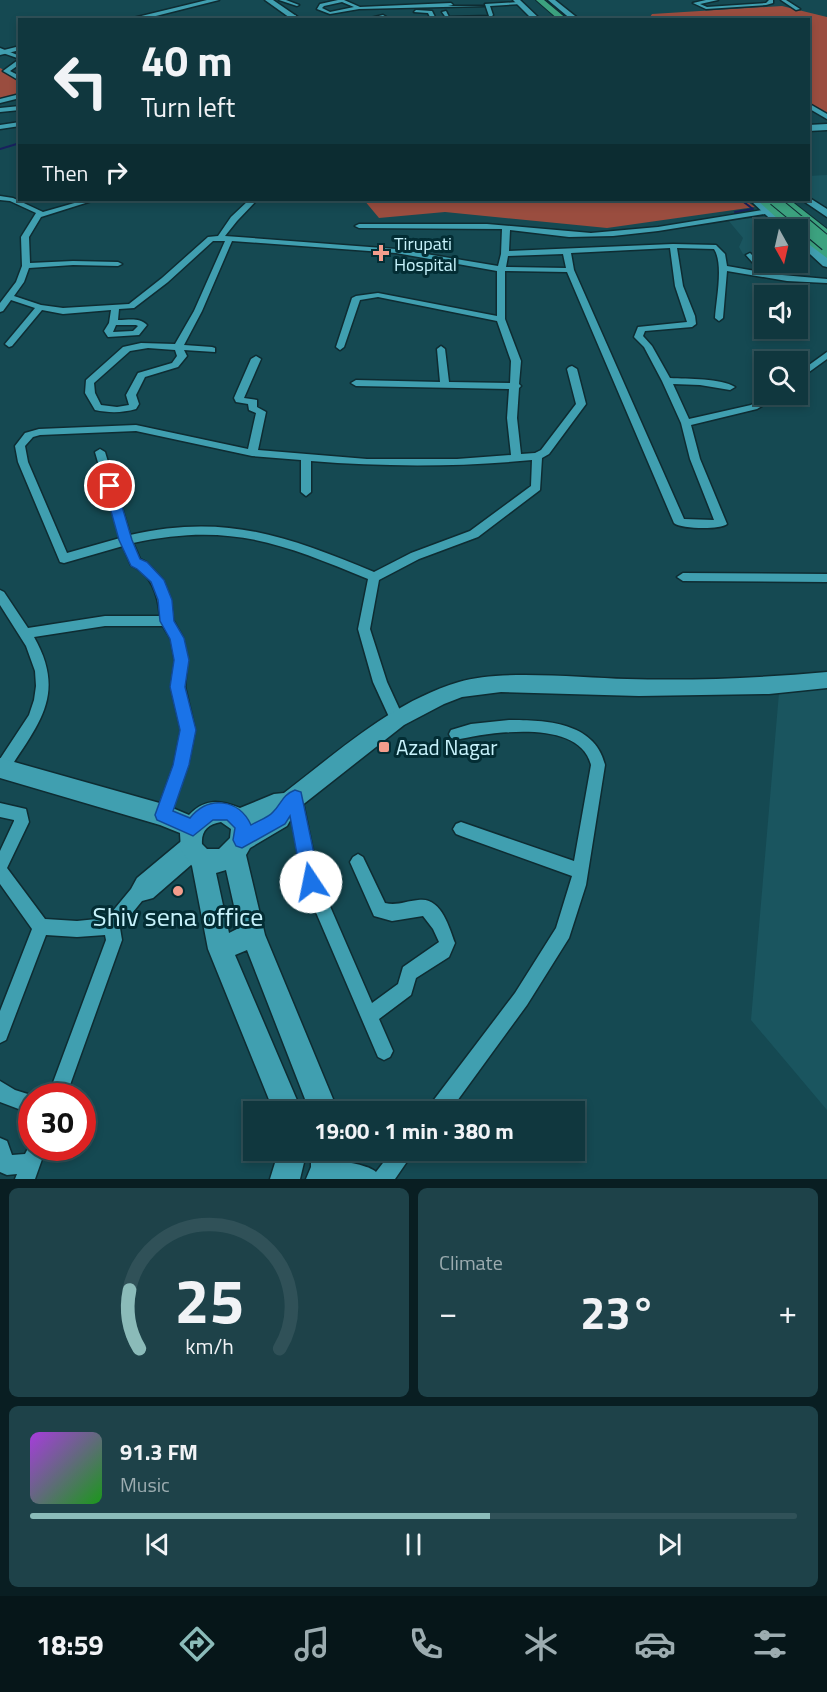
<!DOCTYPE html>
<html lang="en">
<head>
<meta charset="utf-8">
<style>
	:root { --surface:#10373e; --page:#1e4249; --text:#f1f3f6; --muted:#9cacb0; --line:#305158; --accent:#8bbbb9 }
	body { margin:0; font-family:"Titillium Web",sans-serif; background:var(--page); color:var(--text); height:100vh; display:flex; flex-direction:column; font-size:22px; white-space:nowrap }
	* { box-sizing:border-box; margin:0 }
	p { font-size:20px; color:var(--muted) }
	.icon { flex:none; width:33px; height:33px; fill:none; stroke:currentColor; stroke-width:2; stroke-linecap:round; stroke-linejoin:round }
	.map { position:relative; height:1179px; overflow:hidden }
	.panel { display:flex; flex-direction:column; gap:9px; padding:9px; background:#091e22; flex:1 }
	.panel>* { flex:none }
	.hud { position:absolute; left:18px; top:18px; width:792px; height:183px; border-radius:0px; box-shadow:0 3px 9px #0003,0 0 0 2px var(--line); background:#10373e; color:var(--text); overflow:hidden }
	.needle { width:39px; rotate:172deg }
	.tools { position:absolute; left:754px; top:219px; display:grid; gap:12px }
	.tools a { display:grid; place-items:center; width:54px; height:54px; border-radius:0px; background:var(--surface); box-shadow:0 3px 9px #0003,0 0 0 2px var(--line); font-size:30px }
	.speed { position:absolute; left:18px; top:1083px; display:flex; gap:12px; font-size:30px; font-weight:700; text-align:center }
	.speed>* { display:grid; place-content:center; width:78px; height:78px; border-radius:50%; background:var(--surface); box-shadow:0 3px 9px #0003,0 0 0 2px var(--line); line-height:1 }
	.speed .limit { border:9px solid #d22; background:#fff; color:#111 }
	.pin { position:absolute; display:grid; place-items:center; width:51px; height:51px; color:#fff; margin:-26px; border:3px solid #fff; border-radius:50%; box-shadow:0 2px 6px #0007 }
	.me { position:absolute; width:66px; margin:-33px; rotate:349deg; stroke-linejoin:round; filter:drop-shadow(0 0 4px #0008) }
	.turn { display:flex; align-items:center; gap:21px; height:126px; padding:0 24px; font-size:27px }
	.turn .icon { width:78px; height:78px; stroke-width:2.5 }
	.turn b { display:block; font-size:42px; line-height:51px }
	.then { display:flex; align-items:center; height:57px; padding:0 24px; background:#0003; gap:12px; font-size:22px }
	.big { font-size:45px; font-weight:700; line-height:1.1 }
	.panel .card { flex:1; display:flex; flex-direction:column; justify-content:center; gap:9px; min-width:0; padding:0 21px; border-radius:9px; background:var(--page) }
	.panel .dial { align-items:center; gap:0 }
	.dial svg { height:156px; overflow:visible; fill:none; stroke:var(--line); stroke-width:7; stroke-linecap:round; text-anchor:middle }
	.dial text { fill:var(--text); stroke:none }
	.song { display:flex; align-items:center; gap:18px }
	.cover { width:72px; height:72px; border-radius:9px; background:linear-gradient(135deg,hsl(280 70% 55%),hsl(120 70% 35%)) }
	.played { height:6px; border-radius:3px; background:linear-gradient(90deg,var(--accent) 60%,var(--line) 60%) }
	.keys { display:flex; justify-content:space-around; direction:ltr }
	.heat { display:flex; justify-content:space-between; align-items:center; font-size:33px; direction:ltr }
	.panel .tiles { flex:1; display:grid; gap:9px; grid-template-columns:1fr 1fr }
	.card:last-child { grid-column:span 2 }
	.trip { position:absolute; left:243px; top:1101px; width:342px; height:60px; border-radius:0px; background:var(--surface); box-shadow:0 3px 9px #0003,0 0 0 2px var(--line); font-weight:700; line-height:60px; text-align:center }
	.tab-bar { display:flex; height:96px; justify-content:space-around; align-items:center; background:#061619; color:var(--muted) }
	.tab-bar .icon { width:42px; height:42px }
	.tab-bar .on { color:var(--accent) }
	.tab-bar b { font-size:27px; color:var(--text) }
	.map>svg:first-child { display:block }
</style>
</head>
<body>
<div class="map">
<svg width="827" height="1179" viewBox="0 0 827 1179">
	<rect width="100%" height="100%" fill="#154952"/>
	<path fill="#1a555f" d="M827 175V212L809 198 808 176Z
		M767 217 781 229 765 230V251L743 254 739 247 743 238 728 220Z
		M827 689V1110L751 1020 779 693Z"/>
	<path fill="#9a4d3f" d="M782 6 827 17V115L809 102 808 20H648L652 14Z
		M0 68 19 77V94L0 99Z
		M364 200H745L755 207 607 228 445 212 379 218Z"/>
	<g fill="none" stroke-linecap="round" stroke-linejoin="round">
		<path stroke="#18215e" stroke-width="2" d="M0 149 20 143
			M735 212 753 209 741 200"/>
		<defs>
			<path id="street" d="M279 0H286L299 5 297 6Z
				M338 0H344L360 7 451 3 453 5 448 6H484L359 9 330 14 317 9 320 4ZM342 2 354 7 330 12 322 8 324 6Z
				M706 0H718L700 4 707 7 766 3 769 0H773V3L766 5 706 9 693 3Z
				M781 0H786L800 9 796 10Z
				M519 2 521 4 490 6 493 15 492 16 496 20 447 19 442 12 446 11 449 17 489 16 485 4Z
				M416 10 432 11 435 17 441 20 431 19 428 13 414 12Z
				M295 15 297 17 278 20V19Z
				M383 15 391 20 382 18 362 20Z
				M259 19 268 20H257Z
				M0 48 20 56V59L0 52Z
				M18 60 20 64 10 71 20 76V81L3 71Z
				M20 94V98L0 103V99Z
				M808 103 827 114V119L808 108Z
				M20 106V110L0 112V108Z
				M20 122V126L0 129V125Z
				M0 196 13 198 43 212 85 200H95L41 217 29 237 30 263 73 261 118 262 122 264 118 266 73 265 29 268 24 282 14 296 41 305 63 308 129 304 162 278 208 237 218 236 231 217 249 200H257L237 221 225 236 396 249 498 266 501 254 502 229 359 228 355 226 359 224H487L591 233 658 227 768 209 772 211 771 213 658 231 613 236 569 237 510 230 509 251 673 244 716 245 725 254 727 266 761 272 746 255 750 253 771 274 827 279V283L787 281 727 271 723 318 719 321 715 318C716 300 724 264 714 249L677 248 683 286 695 316 696 324 692 327 645 331 643 336 652 346 670 378C688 379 721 378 735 387L730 390 700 385 673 384 689 419 751 405 769 394H781L757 409 691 425 700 459 727 524C720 530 681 529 674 523L567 272 505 271V319L521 361 519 384 521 386 519 388 517 418 521 454 535 453 541 450 576 404 567 369 569 367 572 366 577 369 586 404 549 454 542 458 540 490 478 537 419 559 379 580 370 629 387 682 404 719 402 723 397 725 392 723 390 719 373 682 358 629 368 579C281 543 229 522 133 543L140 559 146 562 163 580 171 600 173 620 183 638 187 661 185 687 195 730 188 765 168 820 163 822 158 820 156 815 174 765 181 730 171 687 175 661 171 639 163 626H105L34 637C67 695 38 724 7 773L0 774V759L29 715 34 700 36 686 35 671 26 646 0 605V590L4 592 28 628 105 616H160C158 595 152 574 131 565L123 546 64 563 60 562 18 462 15 446 25 433 39 429 136 425 248 449 256 413 249 410 248 404 236 402 234 398 251 359 256 356 261 359 244 398 257 400V407L266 412 258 450 367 459H457L511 455 507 418 509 389 356 386 351 383 356 380 440 382 437 349 441 346 445 349 449 382 510 383 511 361 497 321 378 297 360 300 344 347 340 350 336 347 352 298 356 296 378 293 497 316V271L396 253 232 241 202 311 184 345 212 347 215 348V352L184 350 187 356 178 367 145 377 136 395 139 404 136 409C122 413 109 413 95 410L85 393 86 380 123 347 141 343 175 344 194 311 225 241H213L168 282 134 308 119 309 118 320C129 320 139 317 147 325L139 335 108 337 104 331 109 323 111 310 63 314 42 310 12 346 9 347 5 344 35 308 11 300 3 311 0 312V303L16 282 22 266 21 237 36 213 10 201 0 200ZM670 248 675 286 687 322 638 327 634 337 644 347 662 381 681 423 690 459 714 520 684 519 574 270 571 253ZM563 254 566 268 506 267 508 256ZM116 325H136L138 326 133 331 113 332ZM148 348 175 350 177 356 172 363 138 373 126 395 129 405 117 407 101 405 95 393 94 383 130 351ZM136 431 252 456 301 460V492L306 496 311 492V461C385 467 458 467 532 460L531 486 470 531 411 553 374 572C287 536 225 513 130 535L105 452 100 449 95 452 120 538 67 553 28 462 25 446 33 437 40 435Z
				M827 352V359L798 380V373Z
				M683 573 827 574V582L683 581 677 577Z
				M509 720C546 720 595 722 605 765L586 885 569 938 527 1005 449 1112H428L430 1105 515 993 556 928 572 876 461 836 456 834 453 829 456 824 461 822 574 861 591 765C580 718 490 732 456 740L451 738 449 734 451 730 471 724Z
				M295 791 300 793 302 798 319 881 372 1003 398 984 403 967 439 942 433 929 423 916 392 921 374 916 350 862 353 857 358 854 363 857 385 903C397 906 406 901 418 900 441 896 449 927 455 943L449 957 416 978 411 995 379 1019 393 1051 390 1057 384 1060 378 1057 303 882 288 798 290 793Z
				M0 803 26 809 29 822 7 868 45 919 77 921 107 918 131 889 137 878 185 838 190 836 195 838 198 843 196 846 199 848 202 853 199 858 153 898 142 901 120 928 122 940 66 1096H48L106 940 105 935 77 937 46 935 6 1040 0 1043V1011L32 929 0 884V851L14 821V820L0 817Z
				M0 1081 15 1090 34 1096H32V1114L0 1102Z
				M0 1138 7 1141 12 1155 25 1154 32 1141V1148H46L35 1179H15L17 1174 7 1175 0 1172Z
				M393 1150H415L395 1179H328L319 1176 316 1169 319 1162C330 1158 368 1164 376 1172Z"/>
			<path id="secondary" d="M207 0H219L140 20H125Z
				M265 0H273L302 20H293Z
				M513 0H520L541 20H533Z
				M548 0H555L580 20H572Z
				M20 46V50L0 55V51Z
				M827 124V130L808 131V125Z
				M808 197 827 209V217L802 200H808Z
				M750 200H761L794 230H782Z
				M798 234 827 257V267L823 266 798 243Z
				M827 672V688L769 694 639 696 501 692 462 697 444 704 404 725 296 810 287 826 250 848 246 855 265 935 333 1099 335 1112H307L305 1099 247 950 235 955 302 1112H274L208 949 192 866 181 850 180 833 160 825 0 778V758L163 804 189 815C205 798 220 800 240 808L274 794 284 793C339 751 392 702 459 682 501 669 581 678 627 679 694 681 761 678 827 672ZM221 822 231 829 230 838 219 849H207L202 844C201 831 208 824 221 822ZM226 870 239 928 229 933 216 873Z
				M279 1150H307L300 1179H270Z
				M311 1150H339L341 1169 336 1179H306L311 1167Z"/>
			<path id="primary" d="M536 0H544L568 20H559Z
				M757 200H768L827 248V258L798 236V230H790Z
				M778 200H790L827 229V239L823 238Z"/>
		</defs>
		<use href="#street" stroke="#0e2c32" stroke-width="3"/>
		<use href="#secondary" stroke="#0e2c32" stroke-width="3"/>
		<use href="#primary" stroke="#0e2c32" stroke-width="2"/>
		<use href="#street" fill="#409fb0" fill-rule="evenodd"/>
		<use href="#secondary" fill="#409fb0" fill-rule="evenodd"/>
		<use href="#primary" fill="#3ca27f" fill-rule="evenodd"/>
		<defs>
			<path id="primary-bridge-far1" d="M774 200 803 224"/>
			<path id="primary-bridge" d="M802 223 827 244"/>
		</defs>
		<use href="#primary-bridge-far1" stroke="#0e2c32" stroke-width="12" stroke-linecap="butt"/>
		<use href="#primary-bridge" stroke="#0e2c32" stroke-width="16" stroke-linecap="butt"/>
		<use href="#primary-bridge-far1" stroke="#3ca27f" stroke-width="10"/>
		<use href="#primary-bridge" stroke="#3ca27f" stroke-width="14"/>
	</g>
	<path fill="#1a73e8" stroke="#114b97" stroke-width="1.5" d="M110 482 116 486 132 540 140 559 147 562 164 580 172 600 174 621 184 638 189 660 185 687 196 730 189 765 173 811 190 818C209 795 239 799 251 825 257 821 268 818 273 812 282 803 282 795 295 790L301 792 320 882 318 889 311 891 305 889 302 882 290 816 285 824 242 848 236 846 233 840 235 828 227 820H213L193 836 157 820 155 815 173 765 180 730 170 687 174 660 170 639 160 621 158 600 151 582 137 569 131 566 119 540 104 486Z"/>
	<g fill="#f49d8c" stroke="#032d34" stroke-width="2">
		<path d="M378 244h6v6h6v6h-6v6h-6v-6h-6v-6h6z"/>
		<rect x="378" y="741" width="12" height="12" rx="3"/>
		<circle cx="178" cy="891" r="6"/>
	</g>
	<g text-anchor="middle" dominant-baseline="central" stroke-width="6" stroke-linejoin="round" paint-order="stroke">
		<g font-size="18" fill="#c8f3fc" stroke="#032d34" text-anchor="start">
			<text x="394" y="243">Tirupati<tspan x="394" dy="21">Hospital</tspan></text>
		</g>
		<g font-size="21" fill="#c8f3fc" stroke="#032d34" text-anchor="start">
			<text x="396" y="747">Azad Nagar</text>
		</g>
		<g font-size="26" fill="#c8f3fc" stroke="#032d34">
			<text x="178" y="916">Shiv sena office</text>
		</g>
	</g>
</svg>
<div class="tools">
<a><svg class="needle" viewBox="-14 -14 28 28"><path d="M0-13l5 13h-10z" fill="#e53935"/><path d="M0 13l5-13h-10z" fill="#9cacb0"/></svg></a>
<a><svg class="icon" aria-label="sound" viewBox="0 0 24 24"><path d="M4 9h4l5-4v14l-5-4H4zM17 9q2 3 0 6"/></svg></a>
<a><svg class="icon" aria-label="search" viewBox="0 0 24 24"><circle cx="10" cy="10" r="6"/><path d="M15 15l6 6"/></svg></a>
</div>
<div class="speed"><div class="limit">30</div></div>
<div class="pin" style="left:110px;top:486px;background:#d93025"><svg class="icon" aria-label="arrive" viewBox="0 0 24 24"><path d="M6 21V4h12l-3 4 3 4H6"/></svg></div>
<svg class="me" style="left:311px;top:882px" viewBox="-20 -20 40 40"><circle r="19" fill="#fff"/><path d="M0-13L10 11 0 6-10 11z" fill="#1a73e8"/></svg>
<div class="trip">19:00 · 1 min · 380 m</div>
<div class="hud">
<div class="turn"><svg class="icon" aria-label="left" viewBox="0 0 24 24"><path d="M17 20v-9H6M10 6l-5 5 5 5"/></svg><div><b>40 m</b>Turn left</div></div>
<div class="then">Then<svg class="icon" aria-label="right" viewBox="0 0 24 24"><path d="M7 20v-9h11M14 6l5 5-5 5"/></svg></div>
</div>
</div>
<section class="panel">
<div class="tiles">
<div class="card dial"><svg viewBox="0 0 100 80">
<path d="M14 69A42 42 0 1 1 86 69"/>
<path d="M14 69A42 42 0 0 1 9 39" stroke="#8bbbb9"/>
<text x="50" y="56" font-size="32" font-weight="700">25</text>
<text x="50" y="72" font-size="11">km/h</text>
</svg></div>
<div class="card"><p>Climate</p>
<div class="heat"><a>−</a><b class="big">23°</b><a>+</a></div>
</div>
<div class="card">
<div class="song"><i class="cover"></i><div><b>91.3 FM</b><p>Music</p></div></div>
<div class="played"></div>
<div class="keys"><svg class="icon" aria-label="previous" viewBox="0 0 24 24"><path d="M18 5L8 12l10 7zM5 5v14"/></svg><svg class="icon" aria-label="pause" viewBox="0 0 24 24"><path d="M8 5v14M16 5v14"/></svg><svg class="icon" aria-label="next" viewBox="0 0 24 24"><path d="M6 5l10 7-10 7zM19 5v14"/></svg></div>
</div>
</div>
</section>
<nav class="tab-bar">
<b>18:59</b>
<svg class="icon on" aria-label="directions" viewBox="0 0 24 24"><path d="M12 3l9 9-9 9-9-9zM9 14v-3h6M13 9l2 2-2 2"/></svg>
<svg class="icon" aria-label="music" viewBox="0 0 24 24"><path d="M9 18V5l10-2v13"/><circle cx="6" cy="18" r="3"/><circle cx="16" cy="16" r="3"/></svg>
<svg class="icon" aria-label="phone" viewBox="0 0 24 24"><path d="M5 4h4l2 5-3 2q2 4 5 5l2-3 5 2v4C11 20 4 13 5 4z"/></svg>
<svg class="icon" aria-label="climate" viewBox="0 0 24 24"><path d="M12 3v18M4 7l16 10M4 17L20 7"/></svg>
<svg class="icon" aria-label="car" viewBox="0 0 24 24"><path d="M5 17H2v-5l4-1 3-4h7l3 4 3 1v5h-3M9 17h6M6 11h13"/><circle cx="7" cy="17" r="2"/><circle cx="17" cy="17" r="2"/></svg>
<svg class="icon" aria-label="filters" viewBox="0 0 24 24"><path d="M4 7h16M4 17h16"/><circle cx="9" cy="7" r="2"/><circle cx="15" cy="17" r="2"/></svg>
</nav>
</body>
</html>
